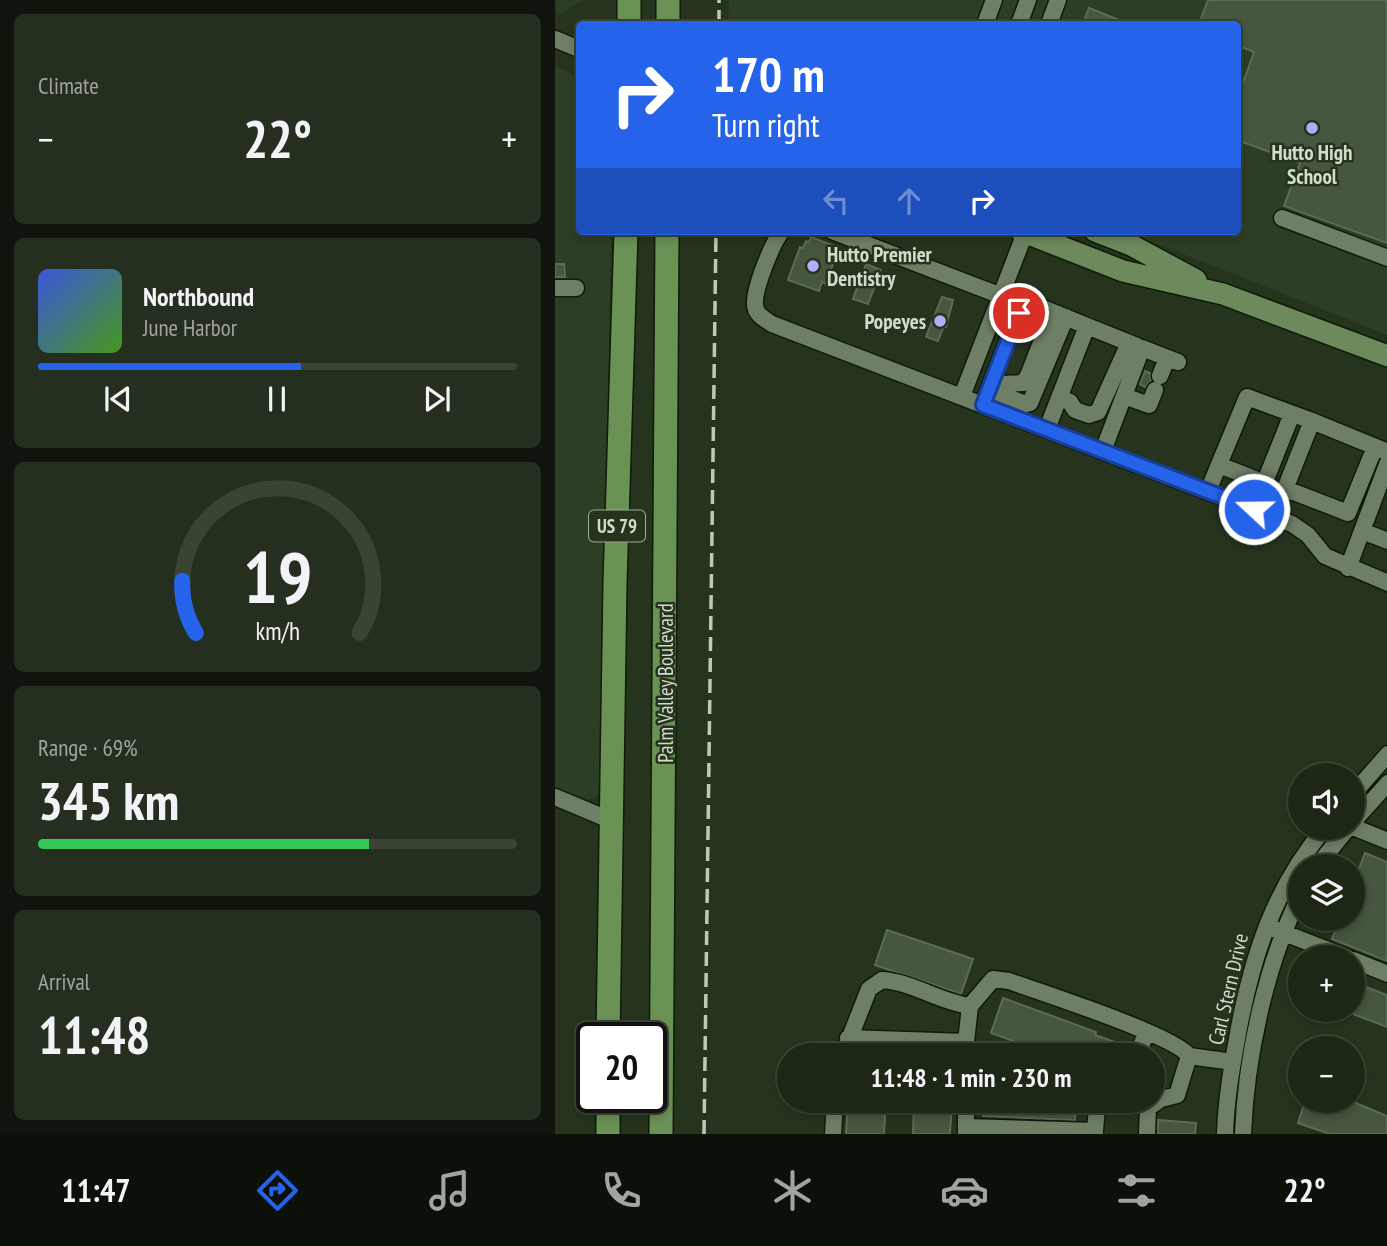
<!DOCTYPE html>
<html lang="en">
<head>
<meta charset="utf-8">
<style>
	:root { --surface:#1c2716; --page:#252f1f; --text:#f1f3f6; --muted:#a0a5a1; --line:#3a4435; --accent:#2563eb }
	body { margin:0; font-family:"PT Sans Narrow",sans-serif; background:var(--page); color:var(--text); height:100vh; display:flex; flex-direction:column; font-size:26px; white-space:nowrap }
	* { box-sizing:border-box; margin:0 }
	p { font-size:23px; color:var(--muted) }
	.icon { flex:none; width:38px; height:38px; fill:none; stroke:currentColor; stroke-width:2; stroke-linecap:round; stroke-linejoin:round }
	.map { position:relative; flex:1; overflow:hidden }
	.panel { display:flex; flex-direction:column; gap:14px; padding:14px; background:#0f150c; width:555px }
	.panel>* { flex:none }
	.banner { position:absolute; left:21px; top:21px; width:665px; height:214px; border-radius:7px; box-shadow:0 4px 10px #0003,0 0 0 2px var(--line); background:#2563eb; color:#fff; overflow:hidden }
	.controls { position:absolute; left:733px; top:763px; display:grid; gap:14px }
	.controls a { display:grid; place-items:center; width:77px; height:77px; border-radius:50%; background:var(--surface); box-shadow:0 4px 10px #0003,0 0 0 2px var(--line); font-size:35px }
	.speed { position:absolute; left:21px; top:1022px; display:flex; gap:14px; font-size:35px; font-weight:700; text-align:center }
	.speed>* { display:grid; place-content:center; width:91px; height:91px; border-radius:50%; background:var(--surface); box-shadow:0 4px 10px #0003,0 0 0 2px var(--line); line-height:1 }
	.speed .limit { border:4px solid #111; border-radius:10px; background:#fff; color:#111 }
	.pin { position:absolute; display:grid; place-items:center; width:60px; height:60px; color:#fff; margin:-30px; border:4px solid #fff; border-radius:50%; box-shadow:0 2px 7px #0007 }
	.me { position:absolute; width:77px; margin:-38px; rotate:291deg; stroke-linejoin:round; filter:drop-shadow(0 0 5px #0008) }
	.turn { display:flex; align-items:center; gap:24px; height:147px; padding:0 21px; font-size:32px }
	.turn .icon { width:91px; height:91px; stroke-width:2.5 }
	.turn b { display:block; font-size:49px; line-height:60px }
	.lanes { display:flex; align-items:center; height:66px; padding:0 21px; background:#0003; justify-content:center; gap:35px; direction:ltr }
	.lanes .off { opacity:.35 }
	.big { font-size:52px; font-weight:800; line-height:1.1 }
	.panel .tile { flex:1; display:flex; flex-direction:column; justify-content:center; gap:10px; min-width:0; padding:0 24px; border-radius:10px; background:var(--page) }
	.panel .dial { align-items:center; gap:0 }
	.dial svg { height:182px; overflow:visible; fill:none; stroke:var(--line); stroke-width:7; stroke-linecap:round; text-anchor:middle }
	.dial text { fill:var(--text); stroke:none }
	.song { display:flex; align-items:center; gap:21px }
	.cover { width:84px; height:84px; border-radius:10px; background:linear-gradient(135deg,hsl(230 70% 55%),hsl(100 70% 35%)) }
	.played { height:7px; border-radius:4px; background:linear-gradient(90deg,var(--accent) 55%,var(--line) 55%) }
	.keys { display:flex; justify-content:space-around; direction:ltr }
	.heat { display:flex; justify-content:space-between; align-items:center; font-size:38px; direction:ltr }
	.charge { height:10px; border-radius:5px; background:linear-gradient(90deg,#34c759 69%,var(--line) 0) }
	.trip { position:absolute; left:222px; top:1043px; width:388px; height:70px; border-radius:35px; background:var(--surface); box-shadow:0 4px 10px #0003,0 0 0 2px var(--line); font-weight:800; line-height:70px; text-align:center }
	.dock { display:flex; height:112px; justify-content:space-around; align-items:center; background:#0b1009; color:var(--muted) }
	.dock .icon { width:49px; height:49px }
	.dock .active { color:var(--accent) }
	.dock b { font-size:32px; color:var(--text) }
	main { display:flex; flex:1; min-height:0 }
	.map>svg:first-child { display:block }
</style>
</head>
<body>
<main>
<section class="panel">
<div class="tile"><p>Climate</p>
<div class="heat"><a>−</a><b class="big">22°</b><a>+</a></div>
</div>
<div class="tile">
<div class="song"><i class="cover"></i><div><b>Northbound</b><p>June Harbor</p></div></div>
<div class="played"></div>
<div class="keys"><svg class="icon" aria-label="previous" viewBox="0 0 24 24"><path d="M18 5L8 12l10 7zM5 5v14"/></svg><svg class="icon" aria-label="pause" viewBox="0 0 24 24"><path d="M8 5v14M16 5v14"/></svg><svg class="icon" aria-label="next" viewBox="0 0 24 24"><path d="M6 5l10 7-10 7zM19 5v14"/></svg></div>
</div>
<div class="tile dial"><svg viewBox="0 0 100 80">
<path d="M14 69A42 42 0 1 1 86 69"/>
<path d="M14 69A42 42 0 0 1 8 46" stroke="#2563eb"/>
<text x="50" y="56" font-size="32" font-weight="700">19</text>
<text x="50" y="72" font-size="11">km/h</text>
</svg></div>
<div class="tile"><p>Range · 69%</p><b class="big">345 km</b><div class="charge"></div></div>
<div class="tile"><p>Arrival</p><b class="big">11:48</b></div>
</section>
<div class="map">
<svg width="833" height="1134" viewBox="0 0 833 1134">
	<rect width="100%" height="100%" fill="#26341e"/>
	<path fill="#2c3e23" d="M0 0H29L2 15Z
		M174 0H832V335L570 231H682V24H173Z
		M0 66 24 77V231H56L46 788 40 798 29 800 0 789Z"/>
	<path fill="#46563f" stroke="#5c6c54" stroke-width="2" d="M653 0H832V243L729 206 745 163 682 140V78L689 80 699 52 682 45V24H644Z
		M534 8 574 24H528Z
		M256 237 277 245V250L282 252 271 284 267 282 264 291 233 280 245 247 248 248 251 241 254 242Z
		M0 264H9L10 277H0Z
		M311 264 326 270 313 304 298 299Z
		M387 297 398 300 391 327 389 326 383 341 371 337Z
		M475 316 484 319 476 338 472 337 474 330 470 328Z
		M590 371 595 373 596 381 590 387 585 384Z
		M810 853 832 862V961L777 939 785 919H798V885Z
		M332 930 418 959 406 994 320 965Z
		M798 982 832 995V1027L798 1014Z
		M448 998 541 1032 540 1035 563 1043 558 1055H497L436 1033Z
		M293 1101H331L329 1134H291Z
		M359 1101H397L395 1134H358Z
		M430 1101H521L520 1120 428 1116Z
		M750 1101H796L832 1116V1134H775L743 1123Z
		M603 1120 641 1123 640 1134H603Z"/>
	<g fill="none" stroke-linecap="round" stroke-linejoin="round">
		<defs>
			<path id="minor" d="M430 24 439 0
				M464 24 473 0
				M494 24 503 0
				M0 39 24 49
				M727 218 833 258
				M227 231C217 243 199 289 200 304 200 315 210 319 217 324L737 524 753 535 770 556 833 583
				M277 231 444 295
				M0 288H21
				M468 300 532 326 492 429
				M532 326 582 346
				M605 376 612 358
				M437 381 446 384 468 383 473 376 498 312
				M434 390 471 404 475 403 511 317
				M407 396 470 233
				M569 396 594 405 600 390
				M505 398 515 402 520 410 534 415 543 412 574 343
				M430 399 468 300 461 297
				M548 451 587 348 623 362
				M664 465 700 479
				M731 489 793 513 820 447
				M653 491 692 397 757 421
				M699 509 737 414
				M719 517 757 421 833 452
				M807 531 833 541
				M793 568 833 462
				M798 794 833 754
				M0 797 55 820
				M798 822 833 783
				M798 827 833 841
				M762 866 793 828
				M719 929 791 957
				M798 960 833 974
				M293 1038 411 1042 415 1006
				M288 1055 314 989 327 980C358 982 384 1002 415 1006L438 979 454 981C485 992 621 1036 634 1056
				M582 1055 592 1032
				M411 1101V1134
				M412 1127 540 1131V1134
				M540 1131 542 1107 545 1101
				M278 1134 280 1101
				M592 1134 593 1108 606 1099 622 1095 634 1056 678 1062
				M670 1134C671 1100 677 1066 683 1033 697 957 719 888 770 828
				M688 1134C691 1057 711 963 746 894"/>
			<path id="major" d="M466 231 568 271 668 294 833 356
				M540 231 576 245 641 280"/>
			<path id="highway" d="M74 24V0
				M113 24V0
				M53 1038 60 583 71 231
				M53 1134V1097
				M106 1134 112 231"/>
		</defs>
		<use href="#minor" stroke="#0e1b07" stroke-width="19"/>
		<use href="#major" stroke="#0e1b07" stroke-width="24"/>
		<use href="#highway" stroke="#0e1b07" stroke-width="26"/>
		<use href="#minor" stroke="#6e7f66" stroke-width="16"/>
		<use href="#major" stroke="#6c8a5c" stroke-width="21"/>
		<use href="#highway" stroke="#6a9255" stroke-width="23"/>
		<path stroke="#bec8ba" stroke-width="3.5" stroke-dasharray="14 7" stroke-linecap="butt" d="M164 24V0
			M149 1134 161 231"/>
	</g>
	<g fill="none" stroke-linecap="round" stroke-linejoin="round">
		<defs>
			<path id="route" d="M464 313 428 405 699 509"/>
		</defs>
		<use href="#route" stroke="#184099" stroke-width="18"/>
		<use href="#route" stroke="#2563eb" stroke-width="12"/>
	</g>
	<g fill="#b1adfa" stroke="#26341e" stroke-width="2.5">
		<circle cx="757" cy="128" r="7"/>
		<circle cx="258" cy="266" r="7"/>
		<circle cx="385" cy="321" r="7"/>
	</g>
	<g text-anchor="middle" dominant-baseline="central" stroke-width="5" stroke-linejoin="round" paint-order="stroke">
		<rect fill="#26341e" stroke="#9ea999" stroke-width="2" x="34" y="510.5" width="56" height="31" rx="5"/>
		<g font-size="19" font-weight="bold" fill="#d2dbce">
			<text x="62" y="526">US 79</text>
		</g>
		<g font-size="21" font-weight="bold" fill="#d2dbce" stroke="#26341e">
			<text x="757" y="152">Hutto High<tspan x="757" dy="24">School</tspan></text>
			<text x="272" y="254" text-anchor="start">Hutto Premier<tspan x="272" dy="24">Dentistry</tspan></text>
			<text x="371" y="321" text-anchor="end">Popeyes</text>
		</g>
		<g font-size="21" fill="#d2dbce" stroke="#26341e">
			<text transform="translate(110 683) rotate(-90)">Palm Valley Boulevard</text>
			<text transform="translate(673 989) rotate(-77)">Carl Stern Drive</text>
		</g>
	</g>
</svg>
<div class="controls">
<a><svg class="icon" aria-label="sound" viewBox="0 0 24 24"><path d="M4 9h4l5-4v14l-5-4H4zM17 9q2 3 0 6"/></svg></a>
<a><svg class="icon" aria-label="layers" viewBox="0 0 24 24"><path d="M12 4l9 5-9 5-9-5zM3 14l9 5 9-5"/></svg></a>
<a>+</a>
<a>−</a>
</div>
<div class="speed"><div class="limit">20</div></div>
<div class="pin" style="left:464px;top:313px;background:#d93025"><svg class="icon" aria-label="arrive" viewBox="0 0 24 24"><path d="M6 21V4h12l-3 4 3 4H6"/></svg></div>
<svg class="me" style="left:699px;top:509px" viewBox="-20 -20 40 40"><circle r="17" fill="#2563eb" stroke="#fff" stroke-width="3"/><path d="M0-11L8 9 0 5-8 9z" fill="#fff"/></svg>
<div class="trip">11:48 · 1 min · 230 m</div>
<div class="banner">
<div class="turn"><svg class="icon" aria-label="right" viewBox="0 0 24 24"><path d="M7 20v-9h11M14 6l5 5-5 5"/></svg><div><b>170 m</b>Turn right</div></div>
<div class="lanes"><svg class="icon off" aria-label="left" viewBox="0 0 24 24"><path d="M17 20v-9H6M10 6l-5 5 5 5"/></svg><svg class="icon off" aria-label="ahead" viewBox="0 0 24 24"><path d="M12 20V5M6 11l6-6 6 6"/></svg><svg class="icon" aria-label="right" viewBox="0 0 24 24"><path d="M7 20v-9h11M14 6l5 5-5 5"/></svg></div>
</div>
</div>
</main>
<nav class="dock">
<b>11:47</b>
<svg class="icon active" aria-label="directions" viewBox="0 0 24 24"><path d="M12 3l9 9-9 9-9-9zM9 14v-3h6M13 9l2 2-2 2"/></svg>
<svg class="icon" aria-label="music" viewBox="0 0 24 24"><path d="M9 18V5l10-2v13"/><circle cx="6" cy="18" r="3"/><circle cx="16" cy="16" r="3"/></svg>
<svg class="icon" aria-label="phone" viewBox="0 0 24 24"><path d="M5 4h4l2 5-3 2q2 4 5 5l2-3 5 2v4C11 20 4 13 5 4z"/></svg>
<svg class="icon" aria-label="climate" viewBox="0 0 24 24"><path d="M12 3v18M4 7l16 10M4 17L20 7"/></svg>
<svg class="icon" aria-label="car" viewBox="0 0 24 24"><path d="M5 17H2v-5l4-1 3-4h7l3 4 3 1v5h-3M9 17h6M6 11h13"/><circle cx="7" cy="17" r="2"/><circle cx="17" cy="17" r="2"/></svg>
<svg class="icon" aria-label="filters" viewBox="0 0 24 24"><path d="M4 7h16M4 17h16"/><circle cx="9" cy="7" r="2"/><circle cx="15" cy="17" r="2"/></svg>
<b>22°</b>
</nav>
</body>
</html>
